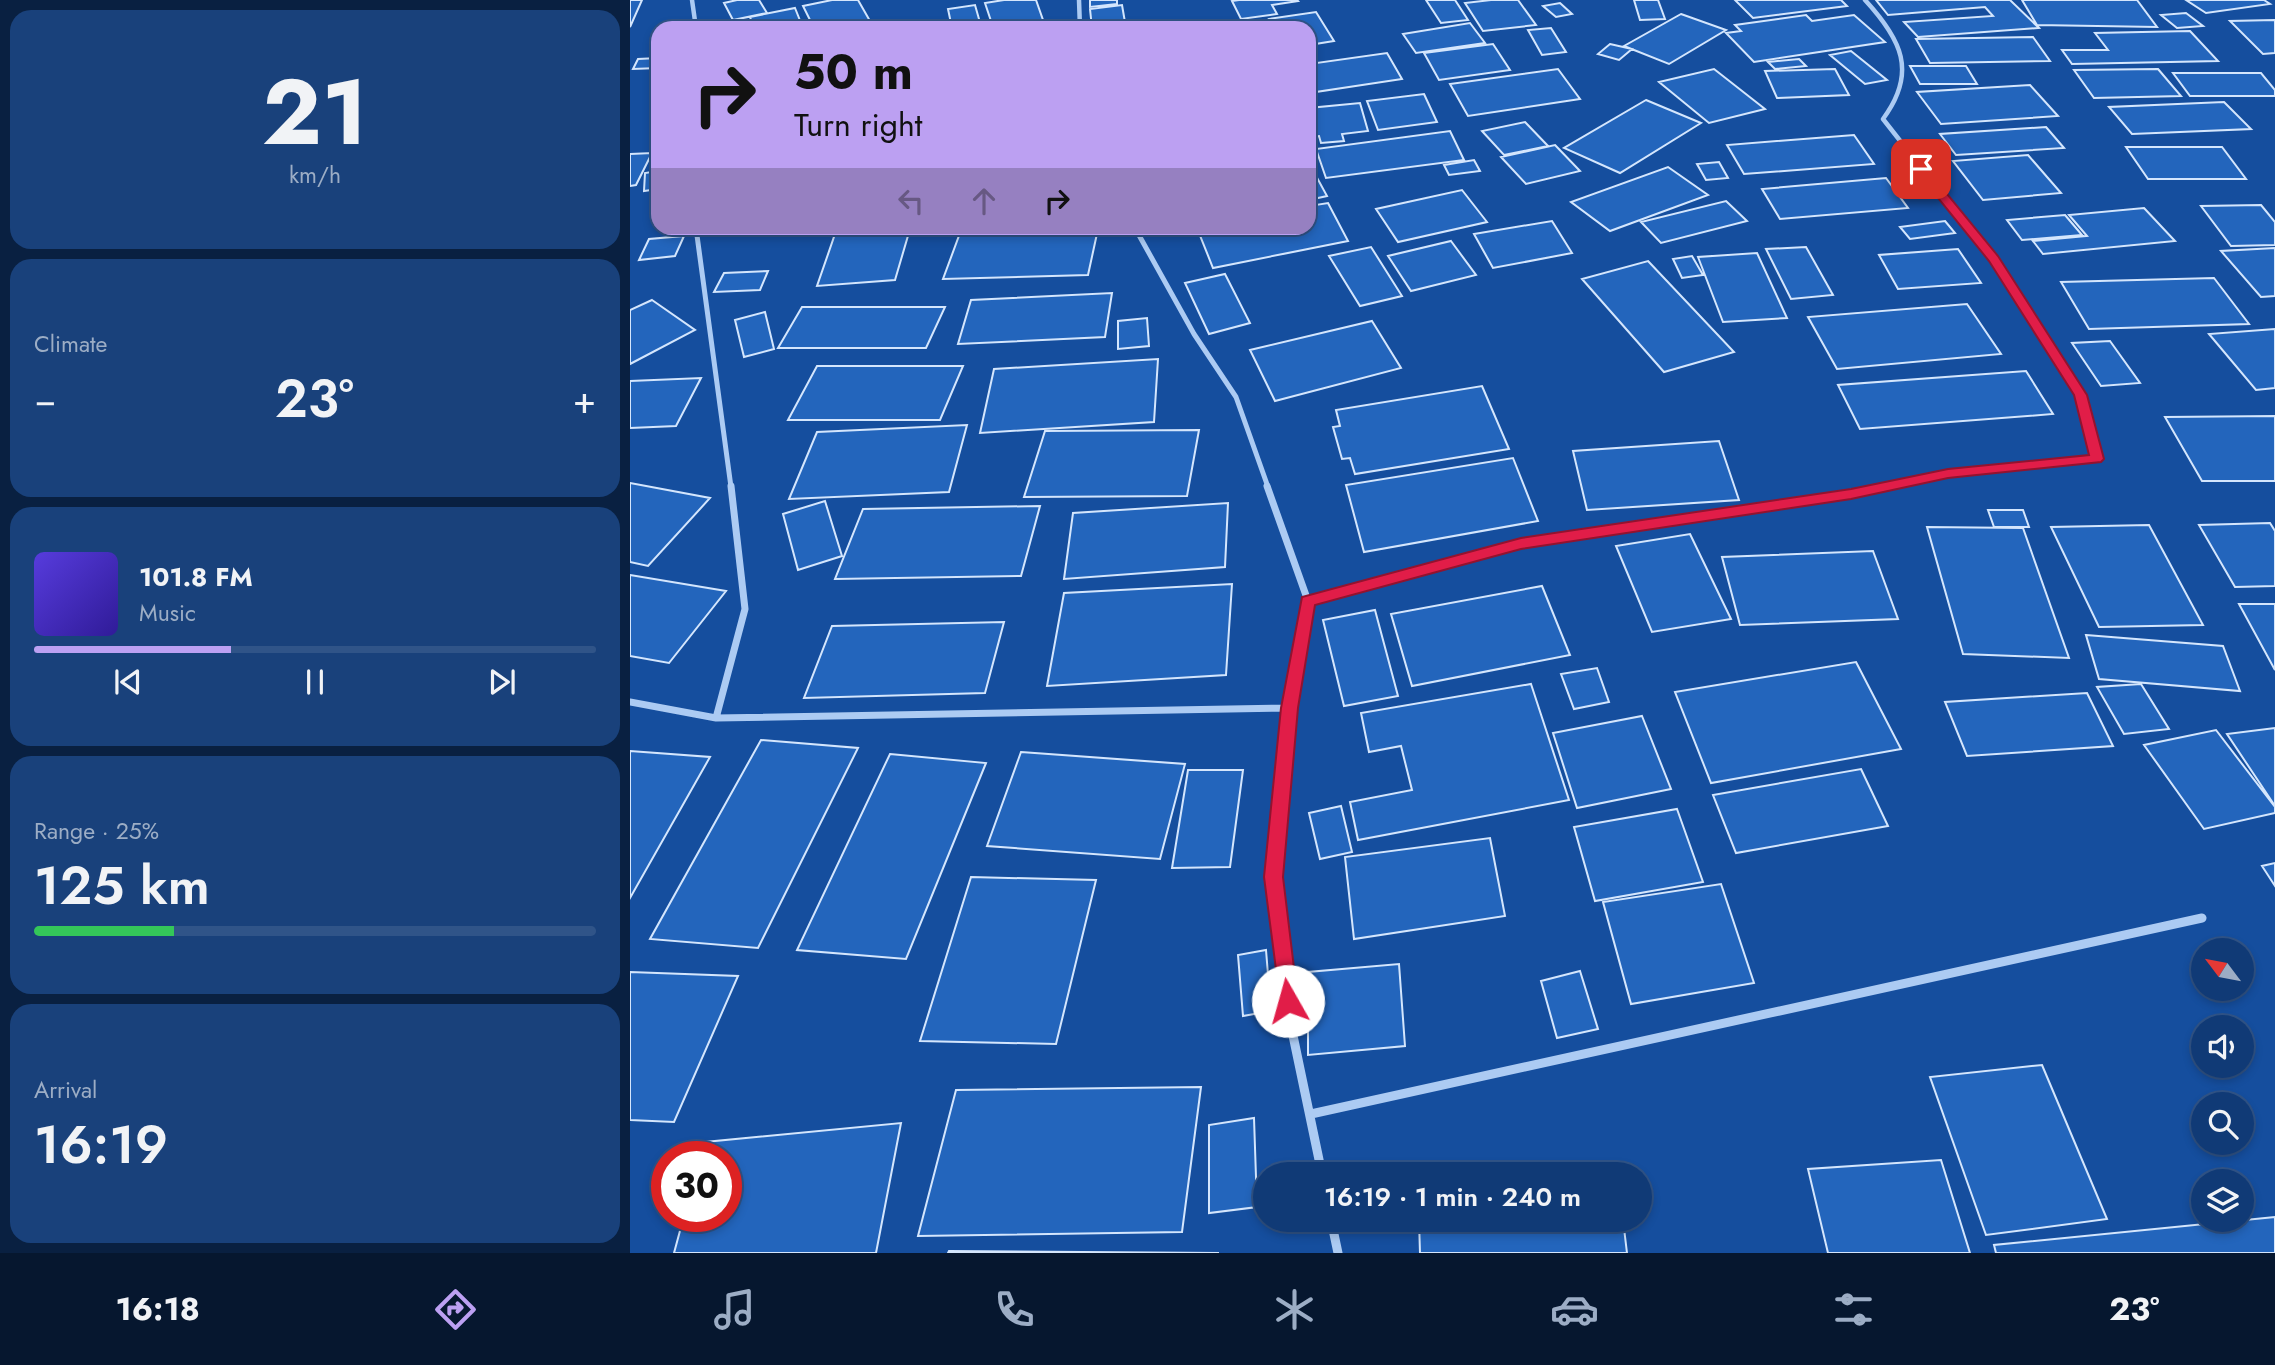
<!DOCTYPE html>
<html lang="en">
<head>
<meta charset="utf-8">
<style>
	:root { --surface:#103a76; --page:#19417b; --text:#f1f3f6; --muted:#9cadc5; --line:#305488; --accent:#bca0f2 }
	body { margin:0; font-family:Jost,sans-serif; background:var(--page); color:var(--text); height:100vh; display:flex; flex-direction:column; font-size:26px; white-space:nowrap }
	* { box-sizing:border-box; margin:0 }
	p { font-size:23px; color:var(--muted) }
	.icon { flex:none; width:38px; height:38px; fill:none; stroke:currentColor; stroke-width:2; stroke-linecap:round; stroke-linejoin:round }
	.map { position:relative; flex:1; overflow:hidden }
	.drawer { display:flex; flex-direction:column; gap:10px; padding:10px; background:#092041; width:630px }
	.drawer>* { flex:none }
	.top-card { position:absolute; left:21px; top:21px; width:665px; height:214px; border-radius:21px; box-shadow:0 4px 10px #0003,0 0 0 2px var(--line); background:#bca0f2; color:#111; overflow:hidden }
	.needle { width:46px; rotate:302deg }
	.fabs { position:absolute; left:1561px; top:938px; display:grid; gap:14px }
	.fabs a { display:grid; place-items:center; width:63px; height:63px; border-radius:50%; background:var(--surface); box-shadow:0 4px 10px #0003,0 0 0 2px var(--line); font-size:35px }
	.speed { position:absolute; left:21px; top:1141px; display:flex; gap:14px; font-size:35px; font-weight:700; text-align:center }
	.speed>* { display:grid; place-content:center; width:91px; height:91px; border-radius:50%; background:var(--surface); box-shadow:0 4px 10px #0003,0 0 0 2px var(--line); line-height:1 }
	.speed .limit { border:10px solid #d22; background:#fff; color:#111 }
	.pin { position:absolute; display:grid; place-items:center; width:60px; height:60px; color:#fff; margin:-30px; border-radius:14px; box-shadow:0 4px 10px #0006 }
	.me { position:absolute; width:77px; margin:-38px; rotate:353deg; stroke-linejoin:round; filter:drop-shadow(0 0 5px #0008) }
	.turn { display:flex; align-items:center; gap:24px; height:147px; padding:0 28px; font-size:32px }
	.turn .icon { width:91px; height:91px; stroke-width:2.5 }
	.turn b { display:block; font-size:49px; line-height:60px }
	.lanes { display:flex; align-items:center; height:66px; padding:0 28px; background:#0003; justify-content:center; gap:35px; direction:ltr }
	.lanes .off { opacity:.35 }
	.big { font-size:52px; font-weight:600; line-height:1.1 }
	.drawer .tile { flex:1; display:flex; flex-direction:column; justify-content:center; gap:10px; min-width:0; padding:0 24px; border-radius:21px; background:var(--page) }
	.drawer .dial { align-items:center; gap:0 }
	.dial b { font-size:91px; line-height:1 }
	.song { display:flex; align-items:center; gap:21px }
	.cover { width:84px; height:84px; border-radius:10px; background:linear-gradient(135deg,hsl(250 70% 55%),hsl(250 70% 35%)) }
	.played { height:7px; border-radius:4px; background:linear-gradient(90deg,var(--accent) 35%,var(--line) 35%) }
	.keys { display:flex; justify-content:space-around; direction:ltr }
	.heat { display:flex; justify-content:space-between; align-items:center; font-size:38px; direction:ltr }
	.charge { height:10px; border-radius:5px; background:linear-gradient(90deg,#34c759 25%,var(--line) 0) }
	.trip { position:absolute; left:623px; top:1162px; width:399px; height:70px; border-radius:35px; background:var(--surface); box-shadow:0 4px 10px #0003,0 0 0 2px var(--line); font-weight:600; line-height:70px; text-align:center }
	.tabs { display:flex; height:112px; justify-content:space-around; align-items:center; background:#06172f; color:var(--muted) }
	.tabs .icon { width:49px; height:49px }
	.tabs .selected { color:var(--accent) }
	.tabs b { font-size:32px; color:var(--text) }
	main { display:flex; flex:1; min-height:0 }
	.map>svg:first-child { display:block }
</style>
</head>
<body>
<main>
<section class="drawer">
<div class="tile dial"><b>21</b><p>km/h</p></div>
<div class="tile"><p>Climate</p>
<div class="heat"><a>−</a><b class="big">23°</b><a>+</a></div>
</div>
<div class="tile">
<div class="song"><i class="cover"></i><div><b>101.8 FM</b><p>Music</p></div></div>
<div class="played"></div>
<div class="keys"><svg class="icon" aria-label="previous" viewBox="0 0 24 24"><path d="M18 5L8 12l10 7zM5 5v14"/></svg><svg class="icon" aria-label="pause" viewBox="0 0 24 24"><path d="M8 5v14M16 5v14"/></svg><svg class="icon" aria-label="next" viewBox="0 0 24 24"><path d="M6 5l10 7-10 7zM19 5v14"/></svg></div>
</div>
<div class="tile"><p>Range · 25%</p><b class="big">125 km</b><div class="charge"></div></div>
<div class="tile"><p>Arrival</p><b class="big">16:19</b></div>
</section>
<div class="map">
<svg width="1645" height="1253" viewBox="0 0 1645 1253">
	<rect width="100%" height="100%" fill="#154e9e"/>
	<path fill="#2365bc" stroke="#d4e6fd" stroke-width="2" d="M0 0H12L0 27Z
		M107 0H129L137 13 103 20 94 3Z
		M202 0H228L244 28H184L173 6Z
		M374 0H406L413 20 363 27 355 3Z
		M460 0H487V4L460 7Z
		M609 0H667L668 1 642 5 647 14 611 19 602 1Z
		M796 0H825L838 20 811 23Z
		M861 0H888L906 25 853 31 835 3Z
		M1004 0H1028L1035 19 1010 20Z
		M1105 0H1211L1217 6 1123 18Z
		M1246 0H1380L1409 28 1288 37 1274 22 1363 16 1355 7 1258 15Z
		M1392 0H1507L1527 27 1407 25Z
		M1556 0H1634L1640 4 1576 13Z
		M930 3 942 14 926 17 913 6Z
		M345 5 351 26 322 28 318 9Z
		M492 5 496 28H462L460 9Z
		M165 8 173 28H124L120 17Z
		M686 12 704 41 679 45V28H644L639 19Z
		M1556 13 1573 26 1547 28 1531 15Z
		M1051 14 1096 30 1039 64 994 46Z
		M1176 15 1182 21 1224 15 1255 42 1124 62 1096 33 1111 31 1105 25Z
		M1645 20V53L1633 54 1600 21Z
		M840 23 855 43 786 53 773 34Z
		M921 28 936 52 912 55 898 30Z
		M1560 31 1588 61 1442 64 1432 50H1478L1465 33Z
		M1403 37 1420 61 1300 63 1286 39Z
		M863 44 880 70 809 80 794 53Z
		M980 44 1002 49 989 60 968 54Z
		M1221 51 1257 80 1235 84 1200 55Z
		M757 53 772 79 679 93V64Z
		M28 58V68L3 69 8 59Z
		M1169 59 1176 66 1145 69 1138 62Z
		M1280 66H1336L1347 84H1290Z
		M928 69 950 99 838 116 820 84Z
		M1084 69 1135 109 1079 123 1029 82Z
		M1205 69 1219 95 1147 98 1135 71Z
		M1528 69 1551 96 1464 98 1444 70Z
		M1543 73H1631L1645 90V96H1560Z
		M1400 85 1428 116 1311 124 1287 92Z
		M794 94 807 122 748 130 737 101Z
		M1016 100 1071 123 990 173 934 148Z
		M1594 102 1621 129 1502 134 1479 107Z
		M730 103 738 131 712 134 714 141 691 143 689 136 679 137V108Z
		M895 122 918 146 874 155 852 131Z
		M1416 127 1434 148 1326 155 1310 134Z
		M820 131 834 160 696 178 686 149Z
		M1224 135 1244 164 1114 174 1097 145Z
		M925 145 950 171 896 184 871 157Z
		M1496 147H1592L1616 179H1518Z
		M22 153 6 185 0 186V154Z
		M1398 155 1431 193 1353 200 1323 161Z
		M844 160 850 171 819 175 814 165Z
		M1089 162 1098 178 1076 180 1067 164Z
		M679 163 697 196 679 200Z
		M1038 167 1078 195 980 231 941 202Z
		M28 171V189L14 191 15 173Z
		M1256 178 1278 208 1150 219 1132 189Z
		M832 190 857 222 768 242 746 209Z
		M1096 201 1117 221 1031 243 1011 222Z
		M698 203 718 241 583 268 567 228H679V206Z
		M1631 205 1645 222V245L1601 246 1571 206Z
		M1514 208 1545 241 1413 254 1403 241 1457 236 1439 215Z
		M1435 215 1452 235 1392 240 1377 220Z
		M922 221 942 253 863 268 844 234Z
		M1315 221 1325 233 1280 239 1270 227Z
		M280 229 265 280 187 286 205 234Z
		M468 229 458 275 313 279 330 233Z
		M54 236 45 256 9 260 19 239Z
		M821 241 846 275 781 291 758 256Z
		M741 247 772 296 730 306 699 256Z
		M1176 247 1203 295 1161 299 1136 249Z
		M1645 248V296L1631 297 1591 251Z
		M1328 249 1351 283 1268 289 1249 255Z
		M1127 253 1157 318 1093 322 1068 257Z
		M1062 256 1073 275 1052 278 1043 259Z
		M1018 261 1104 352 1034 372 952 279Z
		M138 271 130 290 84 292 94 273Z
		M595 274 620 323 579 334 555 283Z
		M1584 278 1619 324 1459 329 1431 282Z
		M482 293 475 337 328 344 341 300Z
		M22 300 65 330 0 364V310Z
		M1337 304 1371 354 1207 369 1178 317Z
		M172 307H315L296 348H148Z
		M135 312 144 349 114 357 105 320Z
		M517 318 519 346 488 349V321Z
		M742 321 771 368 645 401 620 350Z
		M1645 329V388L1626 390 1579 334Z
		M1480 341 1510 383 1471 386 1442 343Z
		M528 359 524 422 350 433 364 369Z
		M187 366H333L310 420H158Z
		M1396 371 1423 414 1230 429 1208 385Z
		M71 378 46 426 0 428V381Z
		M852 386 879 449 725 474 720 458 712 459 703 427 710 426 706 410Z
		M1645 416V481H1572L1535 417Z
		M337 425 319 492 159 499 187 432Z
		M569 430 557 496 394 497 415 431Z
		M1089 441 1109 500 957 510 943 451Z
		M883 458 908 521 734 552 716 485Z
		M0 483 80 498 18 566 0 562Z
		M195 501 212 556 168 570 153 514Z
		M598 503 595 567 434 579 443 513Z
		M410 506 391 576 205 579 233 509Z
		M1358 510H1393L1399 527H1364Z
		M1640 523 1645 531V586L1605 587 1569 525Z
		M1519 525 1573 625 1469 627 1421 527Z
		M1297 527 1393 528 1439 658 1333 654Z
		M1060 534 1101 619 1022 632 986 546Z
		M1243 551 1268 619 1110 625 1092 557Z
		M0 575 96 591 39 663 0 656Z
		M602 584 596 675 417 686 434 593Z
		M912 586 940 655 782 686 761 614Z
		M1609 604H1645V670Z
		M745 610 768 696 714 706 693 620Z
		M374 622 355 693 174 698 202 626Z
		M1456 635 1593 646 1610 691 1469 679Z
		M1226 662 1271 749 1081 783 1045 692Z
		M967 668 979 702 944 709 931 674Z
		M901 684 939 800 728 840 720 802 782 790 771 746 739 752 731 713Z
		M1511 684 1539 729 1494 734 1467 687Z
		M1457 693 1483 746 1337 756 1315 702Z
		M1012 716 1041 789 947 808 923 733Z
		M1645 728V806L1597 734Z
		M1586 730 1645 807V813L1574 829 1514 745Z
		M131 740 228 748 128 948 20 939Z
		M0 751 80 757 0 898Z
		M391 752 555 764 530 859 357 846Z
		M260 754 356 763 276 959 167 950Z
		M1231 769 1258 826 1106 853 1083 795Z
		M558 770H613L600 867 542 868Z
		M711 806 722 852 690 859 679 813Z
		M1047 809 1073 882 965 901 944 827Z
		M860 838 875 916 724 939 715 857Z
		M1645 863V886L1632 866Z
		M341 877 466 880 426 1044 290 1041Z
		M1091 884 1124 983 1001 1004 973 902Z
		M636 950 641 1011 613 1016 608 955Z
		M769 964 775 1046 678 1055V972Z
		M950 971 968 1029 927 1038 911 981Z
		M0 972 108 976 44 1122 0 1120Z
		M1412 1065 1477 1219 1356 1235 1300 1077Z
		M571 1087 552 1232 288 1236 326 1090Z
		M624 1118 627 1207 579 1213V1125Z
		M271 1123 246 1253H44L54 1216H96V1157H71L75 1142Z
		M1311 1160 1340 1253H1198L1178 1169Z
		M1645 1217V1253H1366L1364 1245Z
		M789 1220H993L997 1253H790Z
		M319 1251 589 1253H318Z"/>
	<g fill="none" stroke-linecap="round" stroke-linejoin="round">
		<path stroke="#accbf3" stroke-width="4.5" d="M62 0 66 28
			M449 0 450 28
			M1235 0C1271 39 1288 72 1253 119L1330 217"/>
		<path stroke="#accbf3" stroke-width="5" d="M66 228 101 487
			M505 228 564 334 606 397 638 487
			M1253 487 1318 474 1466 459 1451 395 1364 259 1329 215"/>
		<path stroke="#accbf3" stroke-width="7" d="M637 486 678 601 659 708 648 827
			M678 601 891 544 1261 486
			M0 702 86 718 659 708
			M86 718 115 609 101 486"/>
		<path stroke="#accbf3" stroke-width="9" d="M648 826 643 877 661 1026 692 1174
			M681 1114 1572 918
			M701 1220 708 1253"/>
	</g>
	<path fill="#e11d48" stroke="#92132f" stroke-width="2" d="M1287 167H1295L1368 256 1457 395 1474 459 1471 462 1318 478 1221 499 891 549 685 605 668 708 653 877 668 1001 665 1008 658 1010 651 1008 634 877 651 708 672 597 891 538 1221 489 1318 469 1459 455 1444 395 1359 261 1287 172Z"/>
</svg>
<div class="fabs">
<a><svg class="needle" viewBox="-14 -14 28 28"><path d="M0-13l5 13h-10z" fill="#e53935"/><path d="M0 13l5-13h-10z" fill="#9cadc5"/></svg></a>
<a><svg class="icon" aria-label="sound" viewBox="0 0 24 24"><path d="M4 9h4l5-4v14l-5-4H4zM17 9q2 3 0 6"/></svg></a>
<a><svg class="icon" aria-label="search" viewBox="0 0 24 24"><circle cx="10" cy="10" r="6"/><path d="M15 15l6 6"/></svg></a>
<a><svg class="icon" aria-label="layers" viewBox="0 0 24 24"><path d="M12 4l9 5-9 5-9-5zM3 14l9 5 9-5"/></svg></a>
</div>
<div class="speed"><div class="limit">30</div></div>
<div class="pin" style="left:1291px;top:169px;background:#d93025"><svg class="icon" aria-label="arrive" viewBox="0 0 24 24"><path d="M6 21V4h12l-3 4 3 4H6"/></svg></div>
<svg class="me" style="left:658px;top:1001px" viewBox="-20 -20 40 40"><circle r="19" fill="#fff"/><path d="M0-13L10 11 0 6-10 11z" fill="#e11d48"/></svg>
<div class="trip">16:19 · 1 min · 240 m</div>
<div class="top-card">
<div class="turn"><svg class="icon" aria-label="right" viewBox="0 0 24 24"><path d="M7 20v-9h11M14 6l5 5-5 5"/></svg><div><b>50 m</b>Turn right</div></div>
<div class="lanes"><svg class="icon off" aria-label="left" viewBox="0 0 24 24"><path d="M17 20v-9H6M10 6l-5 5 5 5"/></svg><svg class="icon off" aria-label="ahead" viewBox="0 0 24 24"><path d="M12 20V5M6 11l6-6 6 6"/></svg><svg class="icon" aria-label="right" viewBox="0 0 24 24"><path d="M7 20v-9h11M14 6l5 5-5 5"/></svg></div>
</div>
</div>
</main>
<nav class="tabs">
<b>16:18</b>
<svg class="icon selected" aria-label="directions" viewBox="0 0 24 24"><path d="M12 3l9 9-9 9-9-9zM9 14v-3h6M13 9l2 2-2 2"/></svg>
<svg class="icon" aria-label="music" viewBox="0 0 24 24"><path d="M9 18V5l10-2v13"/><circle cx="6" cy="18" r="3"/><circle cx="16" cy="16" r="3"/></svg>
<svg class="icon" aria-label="phone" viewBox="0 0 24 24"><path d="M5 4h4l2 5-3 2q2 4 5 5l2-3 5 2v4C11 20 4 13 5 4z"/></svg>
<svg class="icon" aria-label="climate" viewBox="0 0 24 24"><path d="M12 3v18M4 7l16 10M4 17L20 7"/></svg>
<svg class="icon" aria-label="car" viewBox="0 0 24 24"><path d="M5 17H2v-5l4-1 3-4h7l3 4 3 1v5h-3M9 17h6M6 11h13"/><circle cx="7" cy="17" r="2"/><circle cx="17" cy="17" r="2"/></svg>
<svg class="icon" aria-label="filters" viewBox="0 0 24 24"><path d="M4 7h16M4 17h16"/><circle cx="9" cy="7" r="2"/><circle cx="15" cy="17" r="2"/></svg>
<b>23°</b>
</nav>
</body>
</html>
